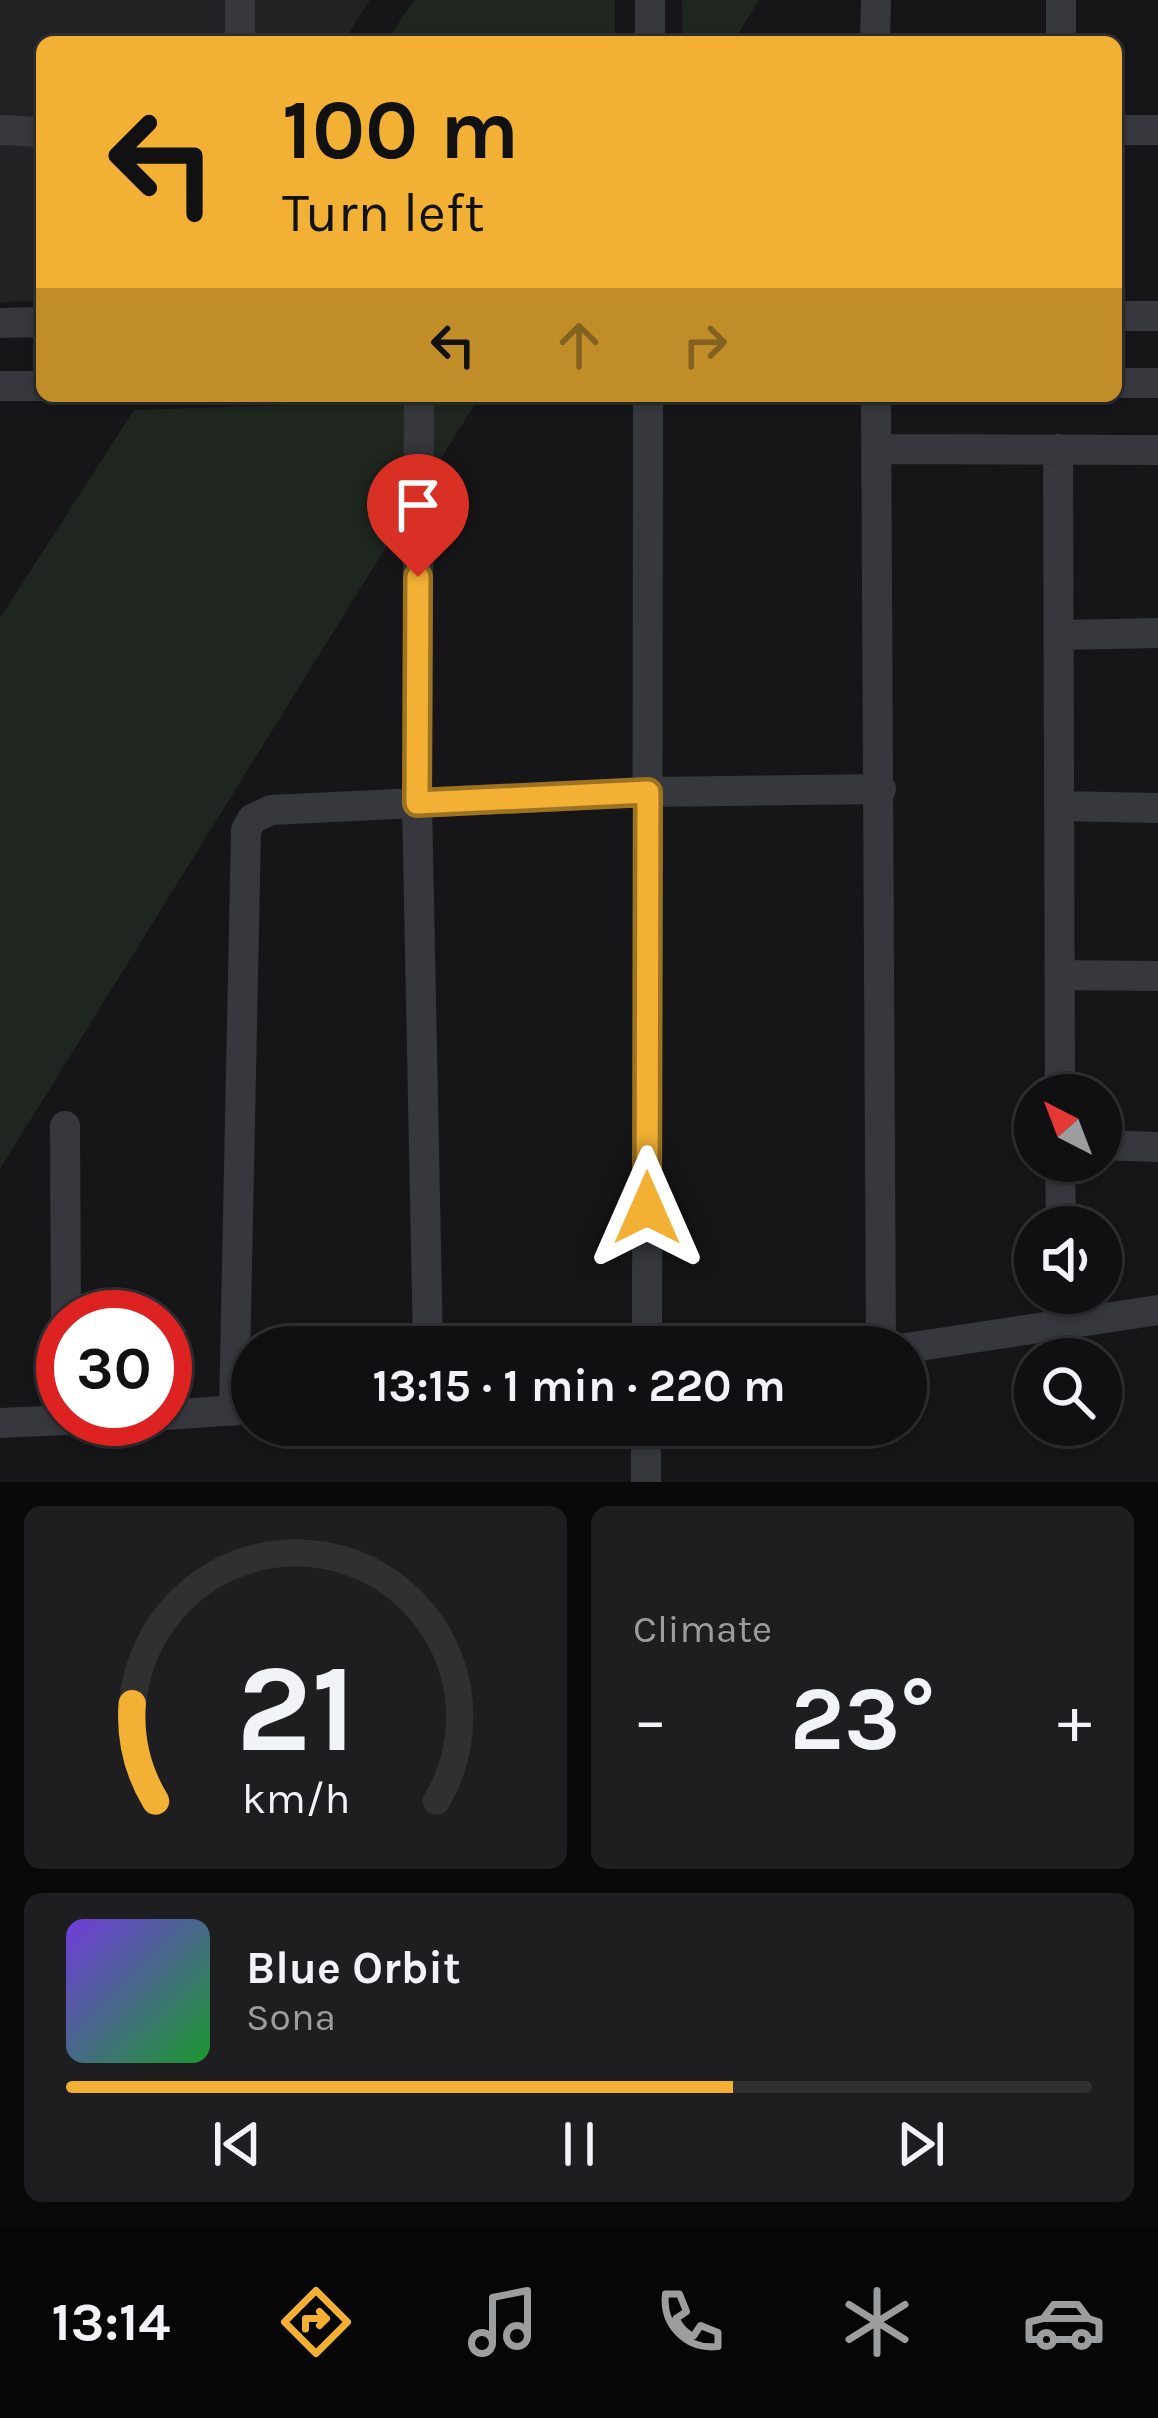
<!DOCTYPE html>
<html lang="en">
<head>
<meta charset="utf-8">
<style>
	:root { --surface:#101012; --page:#1e1e20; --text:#f1f3f6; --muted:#9c9d9f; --line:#303032; --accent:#f2b134 }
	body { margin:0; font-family:Karla,sans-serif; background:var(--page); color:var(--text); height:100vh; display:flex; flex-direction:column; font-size:45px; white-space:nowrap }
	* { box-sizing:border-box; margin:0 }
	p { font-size:39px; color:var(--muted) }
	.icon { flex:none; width:66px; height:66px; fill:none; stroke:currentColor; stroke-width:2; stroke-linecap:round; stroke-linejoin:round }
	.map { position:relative; height:1482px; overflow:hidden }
	.details { display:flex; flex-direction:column; gap:24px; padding:24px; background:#09090a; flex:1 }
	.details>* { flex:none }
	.banner { position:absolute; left:36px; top:36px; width:1086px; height:366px; border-radius:18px; box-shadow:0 3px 9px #0004,0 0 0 3px var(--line); background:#f2b134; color:#111; overflow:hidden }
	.needle { width:78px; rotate:318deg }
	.fabs { position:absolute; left:1014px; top:1074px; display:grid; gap:24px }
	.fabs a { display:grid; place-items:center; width:108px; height:108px; border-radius:50%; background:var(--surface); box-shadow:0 3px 9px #0004,0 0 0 3px var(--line); font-size:60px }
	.speed { position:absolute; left:36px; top:1290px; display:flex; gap:24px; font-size:60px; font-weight:700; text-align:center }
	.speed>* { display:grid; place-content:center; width:156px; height:156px; border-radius:50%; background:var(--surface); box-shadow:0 3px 9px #0004,0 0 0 3px var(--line); line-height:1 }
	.speed .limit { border:18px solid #d22; background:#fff; color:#111 }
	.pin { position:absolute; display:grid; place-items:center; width:102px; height:102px; color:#fff; margin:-123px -51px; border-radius:50% 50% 50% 0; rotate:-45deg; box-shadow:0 0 12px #0007 }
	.pin .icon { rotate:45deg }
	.me { position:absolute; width:132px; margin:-66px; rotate:0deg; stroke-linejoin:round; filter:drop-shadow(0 0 9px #0008) }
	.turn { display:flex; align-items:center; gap:42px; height:252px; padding:0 48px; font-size:54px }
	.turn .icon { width:156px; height:156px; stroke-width:2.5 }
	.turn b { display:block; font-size:84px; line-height:102px }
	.lanes { display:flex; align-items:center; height:114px; padding:0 48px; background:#0003; justify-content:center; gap:60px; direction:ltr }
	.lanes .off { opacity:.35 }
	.big { font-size:90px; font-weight:700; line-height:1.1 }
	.details .card { flex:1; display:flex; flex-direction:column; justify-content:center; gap:18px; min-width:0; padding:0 42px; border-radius:18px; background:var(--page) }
	.details .dial { align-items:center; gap:0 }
	.dial svg { height:312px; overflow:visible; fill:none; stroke:var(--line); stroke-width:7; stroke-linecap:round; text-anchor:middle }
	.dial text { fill:var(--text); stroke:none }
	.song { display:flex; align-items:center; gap:36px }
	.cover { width:144px; height:144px; border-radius:18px; background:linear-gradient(135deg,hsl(260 70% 55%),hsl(130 70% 35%)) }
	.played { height:12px; border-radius:6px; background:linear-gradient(90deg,var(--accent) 65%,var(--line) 65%) }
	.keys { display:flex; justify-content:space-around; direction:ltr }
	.heat { display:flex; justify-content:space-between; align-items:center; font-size:66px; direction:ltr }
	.details .tiles { flex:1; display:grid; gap:24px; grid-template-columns:1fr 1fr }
	.card:last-child { grid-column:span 2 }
	.trip { position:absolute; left:231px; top:1326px; width:696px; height:120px; border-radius:60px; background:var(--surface); box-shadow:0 3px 9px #0004,0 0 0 3px var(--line); font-weight:700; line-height:120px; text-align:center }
	.dock { display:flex; height:192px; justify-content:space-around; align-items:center; background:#060607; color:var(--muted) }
	.dock .icon { width:84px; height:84px }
	.dock .current { color:var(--accent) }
	.dock b { font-size:54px; color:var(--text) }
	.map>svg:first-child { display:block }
</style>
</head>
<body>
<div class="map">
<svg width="1158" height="1482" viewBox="0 0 1158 1482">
	<rect width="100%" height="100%" fill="#161618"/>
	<path fill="#222225" d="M0 0H370L343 42H42V301L0 302Z"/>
	<path fill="#1e261f" d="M414 0H615V42H386Z
		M682 0H759L733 42H683Z
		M478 399 0 1169V618L134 410Z"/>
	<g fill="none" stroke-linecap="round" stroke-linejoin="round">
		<path stroke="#37383d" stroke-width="30" d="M240 0V42
			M1061 0V42
			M650 42V0
			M875 42 876 0
			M0 130 42 132
			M1116 130H1158
			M1116 316H1158
			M0 323 42 322
			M1116 383H1158
			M0 386H42
			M419 396 417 803 428 1347
			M876 396 881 1347
			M877 449 1158 450
			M1058 449 1060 1095
			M1059 635 1158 633
			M1059 806 1158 808
			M1060 975 1158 976
			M65 1126 66 1317
			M1101 1145 1158 1147
			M1060 1161 1061 1227
			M1062 1293 1063 1324
			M647 1347 648 396
			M906 1348 1158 1310
			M234 1411 246 830 252 819 271 810 648 792 881 789
			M165 1415 252 1409
			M0 1423 87 1419
			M646 1482V1425"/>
	</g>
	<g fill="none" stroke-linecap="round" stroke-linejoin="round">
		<defs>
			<path id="route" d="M418 577 417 803 648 792 647 1208"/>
		</defs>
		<use href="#route" stroke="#9d7322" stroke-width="30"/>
		<use href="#route" stroke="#f2b134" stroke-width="21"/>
	</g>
</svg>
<div class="fabs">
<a><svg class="needle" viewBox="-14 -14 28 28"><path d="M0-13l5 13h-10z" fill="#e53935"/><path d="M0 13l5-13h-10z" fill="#9c9d9f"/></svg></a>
<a><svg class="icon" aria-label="sound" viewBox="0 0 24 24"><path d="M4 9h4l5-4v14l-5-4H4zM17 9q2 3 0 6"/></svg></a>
<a><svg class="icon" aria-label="search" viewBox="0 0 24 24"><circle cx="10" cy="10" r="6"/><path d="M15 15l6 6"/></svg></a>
</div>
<div class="speed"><div class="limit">30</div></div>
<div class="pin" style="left:418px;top:577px;background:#d93025"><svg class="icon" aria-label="arrive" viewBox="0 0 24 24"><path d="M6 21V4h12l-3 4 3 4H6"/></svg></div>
<svg class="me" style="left:647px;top:1208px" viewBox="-20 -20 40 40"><path d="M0-17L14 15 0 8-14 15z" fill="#f2b134" stroke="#fff" stroke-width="4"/></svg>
<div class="trip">13:15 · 1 min · 220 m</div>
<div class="banner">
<div class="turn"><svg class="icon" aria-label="left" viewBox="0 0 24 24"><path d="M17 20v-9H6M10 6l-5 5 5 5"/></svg><div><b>100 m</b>Turn left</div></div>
<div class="lanes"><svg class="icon" aria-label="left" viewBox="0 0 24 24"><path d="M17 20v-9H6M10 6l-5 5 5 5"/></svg><svg class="icon off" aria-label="ahead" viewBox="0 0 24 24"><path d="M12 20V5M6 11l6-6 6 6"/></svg><svg class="icon off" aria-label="right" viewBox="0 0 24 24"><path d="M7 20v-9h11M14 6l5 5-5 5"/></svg></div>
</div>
</div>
<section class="details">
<div class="tiles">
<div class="card dial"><svg viewBox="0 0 100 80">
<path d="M14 69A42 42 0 1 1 86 69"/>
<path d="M14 69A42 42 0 0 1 8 44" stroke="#f2b134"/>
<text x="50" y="56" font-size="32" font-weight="700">21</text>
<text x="50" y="72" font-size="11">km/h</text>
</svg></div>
<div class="card"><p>Climate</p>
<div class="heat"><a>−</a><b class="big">23°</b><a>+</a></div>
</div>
<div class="card">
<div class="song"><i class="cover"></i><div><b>Blue Orbit</b><p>Sona</p></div></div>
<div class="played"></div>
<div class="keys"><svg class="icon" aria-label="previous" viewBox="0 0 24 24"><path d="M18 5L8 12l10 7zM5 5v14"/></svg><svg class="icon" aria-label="pause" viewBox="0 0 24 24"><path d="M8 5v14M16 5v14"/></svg><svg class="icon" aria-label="next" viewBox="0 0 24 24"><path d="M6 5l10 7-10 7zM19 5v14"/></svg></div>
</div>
</div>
</section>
<nav class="dock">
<b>13:14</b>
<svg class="icon current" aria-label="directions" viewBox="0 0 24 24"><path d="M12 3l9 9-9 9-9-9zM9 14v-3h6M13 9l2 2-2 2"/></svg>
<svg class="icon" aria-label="music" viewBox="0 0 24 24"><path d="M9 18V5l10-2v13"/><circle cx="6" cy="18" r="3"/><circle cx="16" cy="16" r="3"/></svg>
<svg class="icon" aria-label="phone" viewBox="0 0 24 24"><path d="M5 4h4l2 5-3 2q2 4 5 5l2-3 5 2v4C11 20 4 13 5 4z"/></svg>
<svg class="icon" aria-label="climate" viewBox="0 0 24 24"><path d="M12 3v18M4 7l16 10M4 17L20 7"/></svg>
<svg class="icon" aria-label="car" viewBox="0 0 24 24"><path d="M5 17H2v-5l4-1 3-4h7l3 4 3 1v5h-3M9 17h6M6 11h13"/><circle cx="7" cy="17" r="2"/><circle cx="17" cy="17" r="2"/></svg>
</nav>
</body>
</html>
